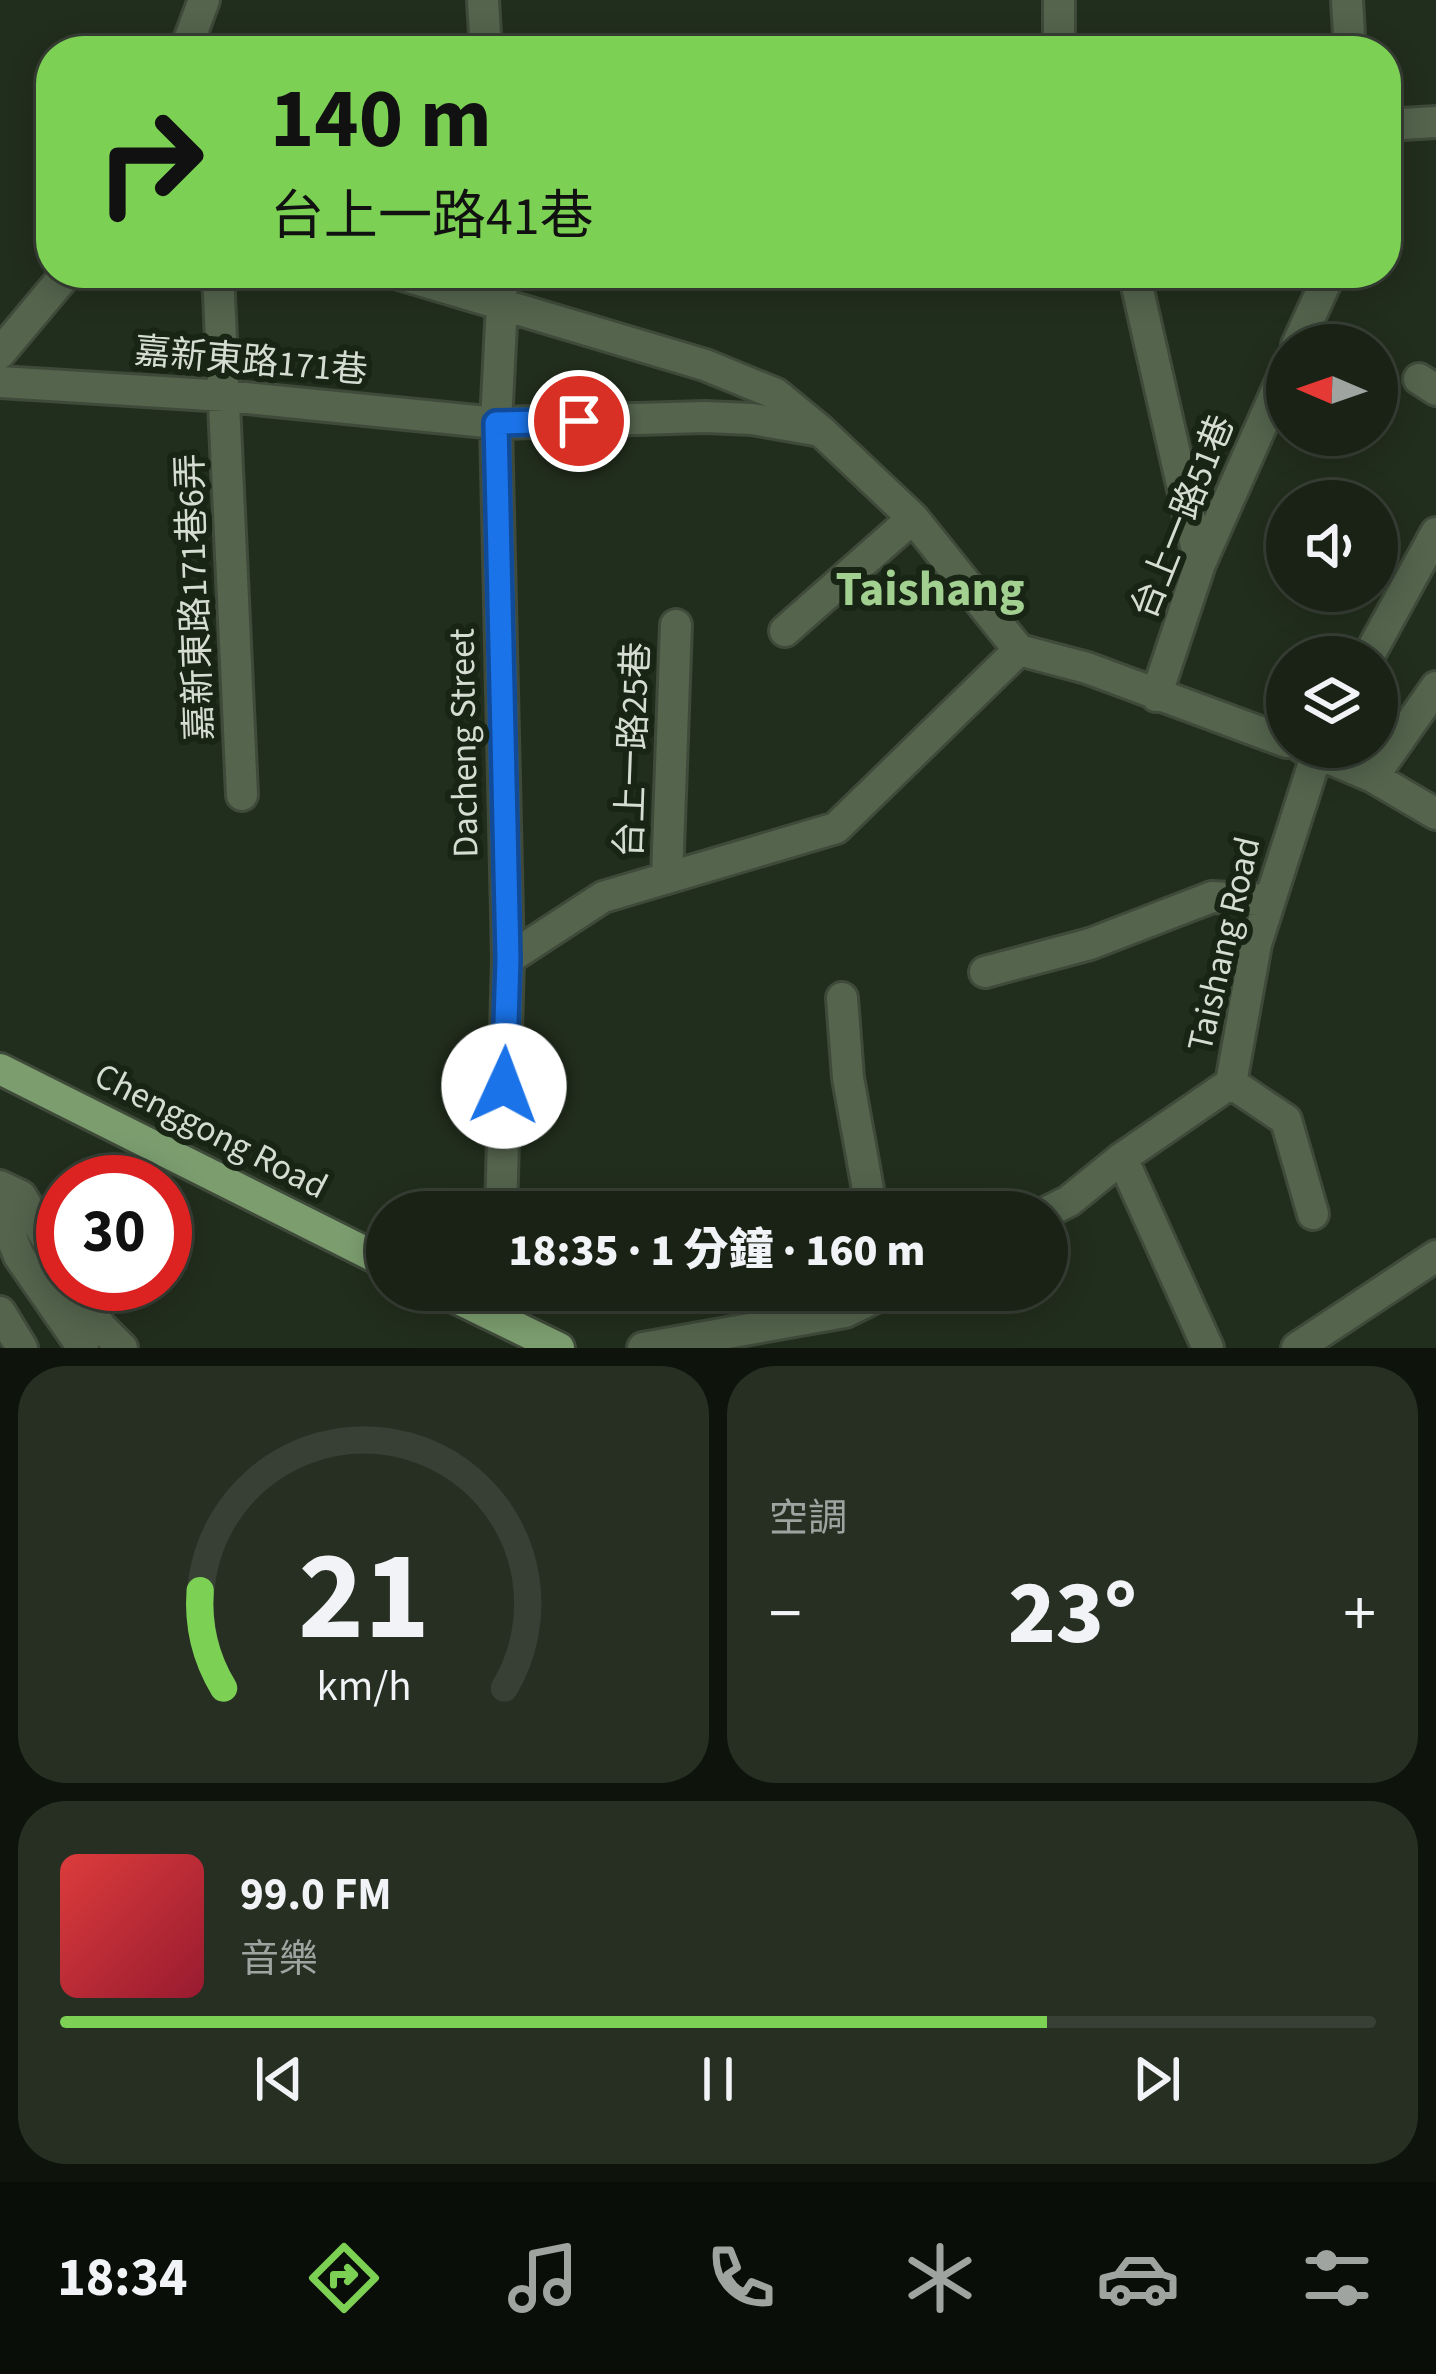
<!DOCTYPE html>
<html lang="zh-TW">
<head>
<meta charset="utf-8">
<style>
	:root { --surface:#1a2216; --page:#272f23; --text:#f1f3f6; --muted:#9fa4a1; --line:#383f35; --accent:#7cd155 }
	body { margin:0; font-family:"Source Sans 3","Noto Sans TC",sans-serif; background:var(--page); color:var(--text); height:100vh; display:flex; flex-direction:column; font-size:45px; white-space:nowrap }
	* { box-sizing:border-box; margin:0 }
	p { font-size:39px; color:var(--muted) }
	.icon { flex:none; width:66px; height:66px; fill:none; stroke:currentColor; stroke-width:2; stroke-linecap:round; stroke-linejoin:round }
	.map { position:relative; height:1348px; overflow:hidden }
	.sheet { display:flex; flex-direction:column; gap:18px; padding:18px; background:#0e130c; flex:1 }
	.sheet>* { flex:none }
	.banner { position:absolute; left:36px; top:36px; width:1365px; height:252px; border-radius:48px; box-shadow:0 6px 30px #0003,0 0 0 3px var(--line); background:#7cd155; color:#111; overflow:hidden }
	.needle { width:78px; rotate:272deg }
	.controls { position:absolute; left:1266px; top:324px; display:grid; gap:24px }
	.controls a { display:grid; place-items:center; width:132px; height:132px; border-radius:50%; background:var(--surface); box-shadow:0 6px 30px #0003,0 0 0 3px var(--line); font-size:60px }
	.speed { position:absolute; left:36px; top:1155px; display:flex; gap:24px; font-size:60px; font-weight:700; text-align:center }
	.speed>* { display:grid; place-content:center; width:156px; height:156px; border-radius:50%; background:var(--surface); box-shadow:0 6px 30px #0003,0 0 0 3px var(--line); line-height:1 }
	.speed .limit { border:18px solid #d22; background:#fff; color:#111 }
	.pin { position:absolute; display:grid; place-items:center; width:102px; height:102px; color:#fff; margin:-51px; border:6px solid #fff; border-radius:50%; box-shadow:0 3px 12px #0007 }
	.me { position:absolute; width:132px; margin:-66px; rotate:2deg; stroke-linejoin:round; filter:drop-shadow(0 0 9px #0008) }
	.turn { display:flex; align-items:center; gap:42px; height:252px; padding:0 36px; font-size:54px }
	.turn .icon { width:156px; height:156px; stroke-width:2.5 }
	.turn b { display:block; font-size:84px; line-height:102px }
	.big { font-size:90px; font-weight:800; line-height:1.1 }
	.sheet .card { flex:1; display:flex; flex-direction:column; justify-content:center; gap:18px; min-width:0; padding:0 42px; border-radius:48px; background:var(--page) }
	.sheet .dial { align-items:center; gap:0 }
	.dial svg { height:312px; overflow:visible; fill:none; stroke:var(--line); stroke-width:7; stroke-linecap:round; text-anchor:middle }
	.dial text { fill:var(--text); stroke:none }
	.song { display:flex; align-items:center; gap:36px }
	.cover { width:144px; height:144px; border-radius:18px; background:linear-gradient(135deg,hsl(0 70% 55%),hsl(350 70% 35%)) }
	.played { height:12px; border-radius:6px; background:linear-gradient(90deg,var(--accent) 75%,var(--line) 75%) }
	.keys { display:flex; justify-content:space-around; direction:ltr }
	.heat { display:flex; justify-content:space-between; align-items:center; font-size:66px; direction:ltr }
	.sheet .tiles { flex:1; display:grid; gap:18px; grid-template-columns:1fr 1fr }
	.card:last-child { grid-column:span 2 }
	.trip { position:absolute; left:366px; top:1191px; width:702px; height:120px; border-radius:60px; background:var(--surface); box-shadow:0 6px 30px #0003,0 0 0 3px var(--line); font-weight:800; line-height:120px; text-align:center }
	.dock { display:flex; height:192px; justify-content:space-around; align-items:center; background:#0a0e09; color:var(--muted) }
	.dock .icon { width:84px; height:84px }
	.dock .selected { color:var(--accent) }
	.dock b { font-size:54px; color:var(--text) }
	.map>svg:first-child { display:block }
</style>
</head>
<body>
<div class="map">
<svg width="1436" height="1348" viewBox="0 0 1436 1348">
	<rect width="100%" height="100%" fill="#222e1d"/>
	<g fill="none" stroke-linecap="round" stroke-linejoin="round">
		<defs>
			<path id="minor" d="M483 0 486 51
				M1059 0V51
				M1347 0 1350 51
				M185 51 204 0
				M1386 125 1436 122
				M218 273 242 795
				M396 273 705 365 776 394 821 431 913 518 1019 650
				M500 273 502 303 496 423 508 959 501 1212
				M1134 273 1200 564
				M1297 345 1330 273
				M0 353 67 273
				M1419 379 1436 390
				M0 382 226 396 496 423 705 417 752 419 821 431
				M785 631 913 518
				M1368 657 1436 533
				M1156 696 1200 564 1287 368
				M1302 747 1373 777 1436 814
				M1373 777 1436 687
				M667 878 676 625
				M508 959 603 897 836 828 1019 650 1087 668 1287 742
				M985 972 1090 944 1212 897 1268 900
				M842 998 848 1078 872 1212
				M1231 1083 1286 1120 1313 1214
				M1122 1158 1208 1348
				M0 1186 21 1196 63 1265
				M0 1209 19 1256 83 1348
				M1047 1212 1069 1201 1122 1158 1231 1083 1256 944 1319 747
				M75 1284 100 1326 122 1348
				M0 1312 22 1348
				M643 1348 845 1312 890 1290
				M1297 1348 1436 1256"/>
			<path id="major" d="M0 1069 387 1263
				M440 1290 559 1348"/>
		</defs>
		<use href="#minor" stroke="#3f4a3a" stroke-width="36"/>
		<use href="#major" stroke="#3f4a3a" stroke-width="36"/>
		<use href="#minor" stroke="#54644d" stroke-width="30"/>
		<use href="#major" stroke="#7c9e6f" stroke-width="30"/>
	</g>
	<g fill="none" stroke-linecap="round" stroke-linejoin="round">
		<defs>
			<path id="route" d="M504 1086 508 959 496 423 579 421"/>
		</defs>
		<use href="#route" stroke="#114b97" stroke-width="30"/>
		<use href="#route" stroke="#1a73e8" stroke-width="21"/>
	</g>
	<g text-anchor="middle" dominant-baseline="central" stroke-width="12" stroke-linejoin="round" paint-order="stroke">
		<g font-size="36" fill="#d5ddd2" stroke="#182414">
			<text transform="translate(251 361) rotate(5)">嘉新東路171巷</text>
			<text transform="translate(1183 517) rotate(-68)">台上一路51巷</text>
			<text transform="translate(195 597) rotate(-92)">嘉新東路171巷6弄</text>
			<text transform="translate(464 743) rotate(-91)">Dacheng Street</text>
			<text transform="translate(633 750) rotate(-88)">台上一路25巷</text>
			<text transform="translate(1224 944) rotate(-77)">Taishang Road</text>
			<text transform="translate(211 1131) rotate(27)">Chenggong Road</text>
		</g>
		<g font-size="48" font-weight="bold" fill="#a2d090" stroke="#182414">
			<text x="930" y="590">Taishang</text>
		</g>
	</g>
</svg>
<div class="controls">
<a><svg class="needle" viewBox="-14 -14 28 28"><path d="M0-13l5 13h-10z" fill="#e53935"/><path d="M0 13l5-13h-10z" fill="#9fa4a1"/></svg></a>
<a><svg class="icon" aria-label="sound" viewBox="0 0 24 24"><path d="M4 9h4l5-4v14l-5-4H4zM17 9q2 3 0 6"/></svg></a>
<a><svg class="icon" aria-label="layers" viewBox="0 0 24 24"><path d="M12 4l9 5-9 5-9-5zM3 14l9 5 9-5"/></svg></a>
</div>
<div class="speed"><div class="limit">30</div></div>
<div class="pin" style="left:579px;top:421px;background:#d93025"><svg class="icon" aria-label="arrive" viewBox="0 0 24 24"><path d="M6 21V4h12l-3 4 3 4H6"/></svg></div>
<svg class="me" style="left:504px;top:1086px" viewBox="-20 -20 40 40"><circle r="19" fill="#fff"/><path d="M0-13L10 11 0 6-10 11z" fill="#1a73e8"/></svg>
<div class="trip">18:35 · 1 分鐘 · 160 m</div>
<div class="banner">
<div class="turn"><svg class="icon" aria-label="right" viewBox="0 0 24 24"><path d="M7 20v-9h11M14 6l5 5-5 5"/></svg><div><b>140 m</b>台上一路41巷</div></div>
</div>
</div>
<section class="sheet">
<div class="tiles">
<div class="card dial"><svg viewBox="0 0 100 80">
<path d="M14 69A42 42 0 1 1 86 69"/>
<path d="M14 69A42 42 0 0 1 8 44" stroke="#7cd155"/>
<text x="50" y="56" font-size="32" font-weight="700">21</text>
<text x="50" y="72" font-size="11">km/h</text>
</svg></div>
<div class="card"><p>空調</p>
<div class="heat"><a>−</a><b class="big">23°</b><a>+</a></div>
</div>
<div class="card">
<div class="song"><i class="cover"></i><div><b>99.0 FM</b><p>音樂</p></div></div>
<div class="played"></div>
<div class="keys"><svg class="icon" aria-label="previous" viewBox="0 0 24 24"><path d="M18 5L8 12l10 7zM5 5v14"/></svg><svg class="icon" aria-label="pause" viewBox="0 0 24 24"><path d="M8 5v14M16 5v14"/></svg><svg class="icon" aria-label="next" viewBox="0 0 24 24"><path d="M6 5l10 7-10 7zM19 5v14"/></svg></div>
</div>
</div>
</section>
<nav class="dock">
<b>18:34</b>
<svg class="icon selected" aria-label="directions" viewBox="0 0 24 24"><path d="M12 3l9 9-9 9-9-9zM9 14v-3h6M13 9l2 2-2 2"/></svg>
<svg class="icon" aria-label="music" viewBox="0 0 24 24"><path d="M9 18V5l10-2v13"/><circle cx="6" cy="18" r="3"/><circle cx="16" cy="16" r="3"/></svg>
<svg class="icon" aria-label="phone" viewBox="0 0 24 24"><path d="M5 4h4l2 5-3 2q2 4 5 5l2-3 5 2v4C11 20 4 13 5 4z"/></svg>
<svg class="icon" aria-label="climate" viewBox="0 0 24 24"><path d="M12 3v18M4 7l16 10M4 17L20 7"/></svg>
<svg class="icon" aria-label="car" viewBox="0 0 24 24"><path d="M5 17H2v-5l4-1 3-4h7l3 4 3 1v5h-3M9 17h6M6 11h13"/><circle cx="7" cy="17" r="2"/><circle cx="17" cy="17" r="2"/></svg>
<svg class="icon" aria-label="filters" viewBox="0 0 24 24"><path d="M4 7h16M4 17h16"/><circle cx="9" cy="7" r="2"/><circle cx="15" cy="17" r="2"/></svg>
</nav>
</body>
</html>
